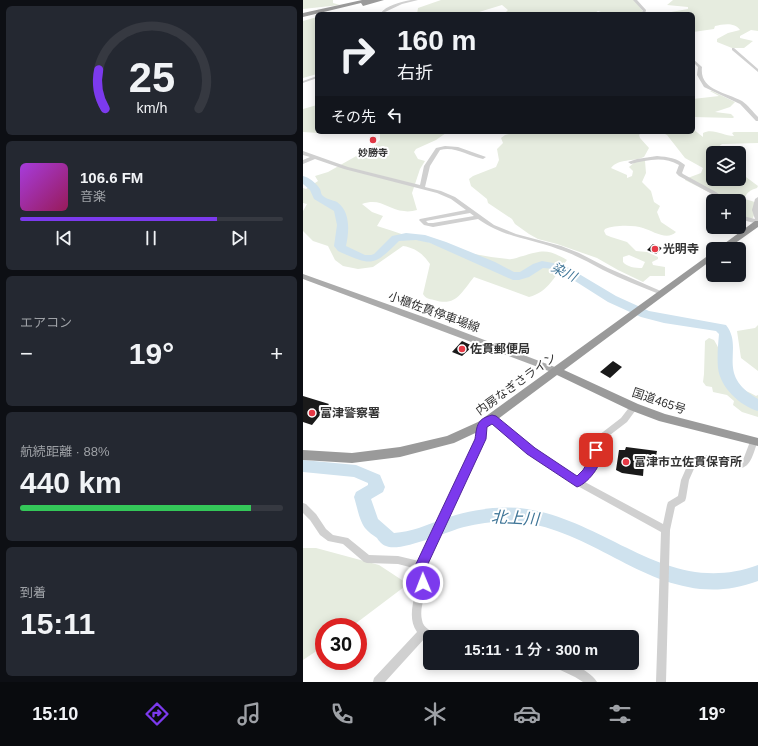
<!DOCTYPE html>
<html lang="ja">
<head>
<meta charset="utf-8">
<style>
	:root { --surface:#171b24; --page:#242831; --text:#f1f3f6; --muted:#9ea1a6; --line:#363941; --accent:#7c3aed }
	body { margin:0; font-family:Arial,"Noto Sans JP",sans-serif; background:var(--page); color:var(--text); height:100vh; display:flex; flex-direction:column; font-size:15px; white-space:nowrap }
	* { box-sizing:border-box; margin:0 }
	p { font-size:13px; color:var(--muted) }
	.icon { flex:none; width:22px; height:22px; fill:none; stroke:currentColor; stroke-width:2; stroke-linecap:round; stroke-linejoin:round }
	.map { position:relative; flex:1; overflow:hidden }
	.side { display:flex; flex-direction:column; gap:6px; padding:6px; background:#0d0f14; width:303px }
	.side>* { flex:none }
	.hud { position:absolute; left:12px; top:12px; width:380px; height:122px; border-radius:6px; box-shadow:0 2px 10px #0003; background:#171b24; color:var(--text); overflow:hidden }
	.buttons { position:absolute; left:403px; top:146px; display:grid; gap:8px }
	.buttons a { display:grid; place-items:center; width:40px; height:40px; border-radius:6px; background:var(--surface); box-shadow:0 2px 10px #0003; font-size:20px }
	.speed { position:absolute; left:12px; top:618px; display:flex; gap:8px; font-size:20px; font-weight:700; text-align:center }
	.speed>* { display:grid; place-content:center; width:52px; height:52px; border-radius:50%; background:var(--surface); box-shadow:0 2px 10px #0003; line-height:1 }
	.speed .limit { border:6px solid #d22; background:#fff; color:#111 }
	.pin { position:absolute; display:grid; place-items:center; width:34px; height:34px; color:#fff; margin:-17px; border-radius:8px; box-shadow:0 2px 6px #0006 }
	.me { position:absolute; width:44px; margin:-22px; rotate:359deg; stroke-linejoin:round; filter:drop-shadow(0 0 3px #0008) }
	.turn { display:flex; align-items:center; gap:14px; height:84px; padding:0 16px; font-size:18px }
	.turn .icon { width:52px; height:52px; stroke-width:2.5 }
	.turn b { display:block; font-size:28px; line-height:34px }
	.then { display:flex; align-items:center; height:38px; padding:0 16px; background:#0003; gap:8px; font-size:15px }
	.big { font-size:30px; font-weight:600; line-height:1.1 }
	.side .card { flex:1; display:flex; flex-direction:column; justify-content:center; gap:6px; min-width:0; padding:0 14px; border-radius:6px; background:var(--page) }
	.side .dial { align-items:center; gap:0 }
	.dial svg { height:104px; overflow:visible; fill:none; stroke:var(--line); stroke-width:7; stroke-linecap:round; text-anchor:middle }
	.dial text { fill:var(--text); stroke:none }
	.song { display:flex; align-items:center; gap:12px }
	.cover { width:48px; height:48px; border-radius:6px; background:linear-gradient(135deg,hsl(280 70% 55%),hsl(330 70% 35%)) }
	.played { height:4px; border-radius:2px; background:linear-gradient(90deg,var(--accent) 75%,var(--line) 75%) }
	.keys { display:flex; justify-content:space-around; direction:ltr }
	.heat { display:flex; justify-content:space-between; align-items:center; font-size:22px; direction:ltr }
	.charge { height:6px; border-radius:3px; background:linear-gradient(90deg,#34c759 88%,var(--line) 0) }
	.trip { position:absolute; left:120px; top:630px; width:216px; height:40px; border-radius:6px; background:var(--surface); box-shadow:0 2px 10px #0003; font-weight:600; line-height:40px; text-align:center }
	.dock { display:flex; height:64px; justify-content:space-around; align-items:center; background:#090b0e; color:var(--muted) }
	.dock .icon { width:28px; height:28px }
	.dock .active { color:var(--accent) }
	.dock b { font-size:18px; color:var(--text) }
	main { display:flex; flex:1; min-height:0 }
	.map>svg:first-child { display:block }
</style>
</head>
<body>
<main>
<section class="side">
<div class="card dial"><svg viewBox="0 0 100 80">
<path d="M14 69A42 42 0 1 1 86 69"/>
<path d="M14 69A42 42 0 0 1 9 39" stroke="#7c3aed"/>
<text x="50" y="56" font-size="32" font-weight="700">25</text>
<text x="50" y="72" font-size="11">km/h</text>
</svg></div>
<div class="card">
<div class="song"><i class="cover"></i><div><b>106.6 FM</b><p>音楽</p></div></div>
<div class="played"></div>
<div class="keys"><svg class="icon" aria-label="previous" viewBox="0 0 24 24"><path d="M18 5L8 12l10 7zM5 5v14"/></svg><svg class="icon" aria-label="pause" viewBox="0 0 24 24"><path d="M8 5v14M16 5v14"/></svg><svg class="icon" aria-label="next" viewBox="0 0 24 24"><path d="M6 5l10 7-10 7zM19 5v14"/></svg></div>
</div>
<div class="card"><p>エアコン</p>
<div class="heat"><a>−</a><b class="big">19°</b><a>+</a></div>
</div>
<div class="card"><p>航続距離 · 88%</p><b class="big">440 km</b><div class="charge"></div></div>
<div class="card"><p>到着</p><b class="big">15:11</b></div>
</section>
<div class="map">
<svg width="455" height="682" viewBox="0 0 455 682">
	<rect width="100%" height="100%" fill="#fff"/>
	<path fill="#e6ecdf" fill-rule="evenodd" d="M0 0H30V3L37 5 0 9Z
		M138 0H331L342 14H304L295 11 290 14H201L205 10 199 5 176 12 156 14H114L115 8Z
		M370 0H455V31L448 30 437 36V38L450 41 441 48H429L414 42V39L425 33 437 30C432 22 420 24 412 26L411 29 390 32V14H369L368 12 385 9V7L364 5Z
		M14 17V74L0 78V21Z
		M407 91H409L432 102 427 107 412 112 428 114 431 117 430 118 390 117V99L416 96Z
		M14 105V132H38L32 134 0 132V109Z
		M390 129 400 137V133C410 128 420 136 431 136L429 133 431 132H455V143L419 144 413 149V152L403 153 410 156V179H436V166H439V174L455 186 454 188C448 190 443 192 442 199L455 203 450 218 446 220 436 218V201H423L382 180V179L398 173 400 168 382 158 364 135 358 132H390Z
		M77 132H149L143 133 133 140 113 149 111 152 115 159 122 161 117 169 109 193 114 210C110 211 105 212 101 211 85 210 78 197 59 204L69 212 80 216 74 226C117 240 161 255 205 259 210 260 215 257 220 256 240 250 245 249 264 260 252 275 246 292 226 297L171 277C158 293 153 307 131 300 126 299 122 298 120 294L127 264C120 254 113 248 100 246L70 267 55 269 40 266 32 260 25 246 10 241 0 231V211L4 204 0 203V188L3 189 15 181 12 176 25 172 71 146 77 140Z
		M215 132H339L336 135 337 138 346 148 341 157C330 162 316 158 308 168L324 175V178L329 176 330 171 326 167 332 162 340 160 342 161 343 173 339 182 348 191 351 202 357 206 354 212 358 222 373 232C364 241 350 231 340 228 331 225 311 225 302 229L301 231 303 235 308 237 324 242 333 251 344 252 355 257V259L349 262 350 265 362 267V276H347L340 282 315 270 294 258 254 244 235 239 226 234 212 224 209 219 185 203 184 199 168 186 166 179 170 176 193 167 196 160 194 149 200 143 198 138 202 135ZM326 255 342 262 339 268C332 268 324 267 320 262V257Z
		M455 325V371L438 358 434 331 452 328Z
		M406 338 411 340C419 352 424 373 432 382 437 389 446 392 453 396L455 395V417L439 412 430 405 431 401 424 395 410 392 409 387 403 386 400 382 401 374 402 341Z
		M0 548H13L76 565 105 584 48 627H21V646L0 660Z"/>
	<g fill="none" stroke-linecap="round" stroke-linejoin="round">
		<path fill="#cfe2ee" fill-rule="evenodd" d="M0 176C6 177 14 184 17 189 18 191 18 194 19 195 22 199 30 200 34 202 48 212 46 232 43 246L62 255H68L71 254 89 236 103 233 122 235 143 242 192 262 211 272H217L230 264 239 261 261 265 313 296 346 311 423 325C442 349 411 374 455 399V411C437 406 417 387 415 368 414 357 415 345 416 334L413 331 361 323 338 317 305 302 253 269 240 268 226 277 216 280H210L127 243 113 240 96 241C70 267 69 266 35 251L31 246 34 225 31 211 11 199 7 190 0 184Z
			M0 460 53 465 77 475 82 487 80 492 68 499 75 519 91 533C108 532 124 525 140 519 167 510 196 505 224 509 307 522 366 598 455 565V581C364 615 306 537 224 523 203 519 181 522 161 527 145 531 96 553 83 546 79 545 76 541 74 538 70 535 65 532 62 528 56 520 54 506 51 497L53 492 65 485V483L51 477 0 472Z"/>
	</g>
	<path fill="#1a1a1a" d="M350 244 359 248 353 254 344 250Z
		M159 341 170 346 159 356 149 352Z
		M310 361 319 367 307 378 297 372Z
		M0 396 26 404 9 425 0 422Z
		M323 447 354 451 352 461 348 459 346 464 341 463 340 476 319 473 313 470 316 450H322Z"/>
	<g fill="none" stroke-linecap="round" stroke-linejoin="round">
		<path fill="#d0d0d0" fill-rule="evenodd" d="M108 0H115L99 4 82 12 81 14H77C83 5 98 2 108 0Z
			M330 0H334L343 10 342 14H338L340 11Z
			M429 48H431L455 69V72L429 50Z
			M390 59 399 67C396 90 423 92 439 101 445 105 450 112 455 117V121H453L437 104 401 87 394 75 395 67 390 62Z
			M14 76V78L0 83V81Z
			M142 146 155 147 183 157 180 159C165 156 152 146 137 150L127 166 122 187 138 191 152 197 191 225 213 234 258 246 276 253 305 268 360 292 361 293 360 294H356C337 286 318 279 300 270 285 262 271 254 255 249 226 238 202 238 175 219L130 227 121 225 116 220 117 219 163 210 148 199 134 193 41 169 12 159 0 164V160L7 157 0 155V151L45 167 117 185 121 166 133 148ZM167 213 171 216 130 223H125L123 221Z
			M354 156C365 157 374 158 382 165L379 173 380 174 413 192 425 201H418L409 194 376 176 373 173 376 165C361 156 344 160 328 164L325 162 334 159Z
			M455 197V224L436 219V215L452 219 449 210 452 199Z
			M331 404 334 405 335 407 324 422 294 445C300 460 290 471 280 481L360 524 364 505 365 502 375 496 378 480 388 457 403 455 438 461 440 460 448 439 451 438 454 439 455 441C451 450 449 465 439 468L403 461 394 462 386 480 383 498 382 501 372 507 367 530 363 682H353L358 532 271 484 225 453 185 418 186 416H192L231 449 274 477C284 468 291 458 286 444L287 442 318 418 328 405Z
			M179 422 182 423 183 425 182 439 123 566C124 571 125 577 124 582 123 595 116 608 119 620 120 629 130 630 133 637H127V641L122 638 82 682H70L71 678 114 632C101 614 117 590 114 569L95 564 64 563 61 562 40 544 25 541 17 535 7 520 0 513V503L3 504 13 514 23 529 30 535 45 538 66 555 95 556 116 561 174 439 176 423Z
			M250 663C255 663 261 662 266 663 273 664 291 675 294 682H280L272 677 251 667Z"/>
		<path fill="#ababab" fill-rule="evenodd" d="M0 274 129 320 257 369 259 371 254 374 251 373 0 279Z"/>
		<path fill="#9a9a9a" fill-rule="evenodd" d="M59 0H81L60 6 58 3 0 17V13Z
			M452 221H455V227L424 249H414Z
			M410 252V259L261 370 335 404 362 414 455 438V446L356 421 327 410 254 375 183 428 151 443 97 457 49 463 0 460V450L49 453 97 447 144 436 175 422Z"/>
	</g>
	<path fill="#7c3aed" stroke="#51269a" d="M189 415 193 416 232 448 274 476 280 470 286 460 289 447H297C304 460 286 483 274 487L224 454 189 424 184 427 183 439 124 566 126 583 124 587 120 589 115 587 114 583 112 566 172 439C174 425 174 419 189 415Z"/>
	<g fill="#e63946" stroke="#fff" stroke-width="1.5">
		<circle cx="70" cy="140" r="4"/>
		<circle cx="352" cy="249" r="4"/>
		<circle cx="159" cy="349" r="4"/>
		<circle cx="9" cy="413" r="4"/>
		<circle cx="323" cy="462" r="4"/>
	</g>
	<g text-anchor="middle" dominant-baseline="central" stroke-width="4" stroke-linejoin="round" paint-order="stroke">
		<g font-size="10" font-weight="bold" fill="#333" stroke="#fff">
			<text x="70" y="152">妙勝寺</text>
		</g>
		<g font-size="12" font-weight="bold" fill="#333" stroke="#fff" text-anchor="start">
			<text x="360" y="249">光明寺</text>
			<text x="167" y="349">佐貫郵便局</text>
			<text x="17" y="413">富津警察署</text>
			<text x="331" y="462">富津市立佐貫保育所</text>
		</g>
		<g font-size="12" fill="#333" stroke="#fff">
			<text transform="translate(131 312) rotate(20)">小櫃佐貫停車場線</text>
			<text transform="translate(213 384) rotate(-36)">内房なぎさライン</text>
			<text transform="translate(356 401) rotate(19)">国道465号</text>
		</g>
		<g font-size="13" font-style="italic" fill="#3f7597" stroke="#fff">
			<text transform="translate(261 272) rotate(26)">染川</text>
		</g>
		<g font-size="16" font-style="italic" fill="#3f7597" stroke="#fff">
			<text transform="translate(212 518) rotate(3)">北上川</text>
		</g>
	</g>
</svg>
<div class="buttons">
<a><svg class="icon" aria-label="layers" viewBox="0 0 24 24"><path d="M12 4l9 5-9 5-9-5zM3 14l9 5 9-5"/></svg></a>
<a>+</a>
<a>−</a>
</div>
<div class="speed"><div class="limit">30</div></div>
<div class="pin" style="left:293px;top:450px;background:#d93025"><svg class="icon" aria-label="arrive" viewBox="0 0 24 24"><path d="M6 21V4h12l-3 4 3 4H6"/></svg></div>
<svg class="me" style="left:120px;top:583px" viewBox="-20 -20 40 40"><circle r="17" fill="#7c3aed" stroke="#fff" stroke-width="3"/><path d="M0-11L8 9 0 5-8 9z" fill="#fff"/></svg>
<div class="trip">15:11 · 1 分 · 300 m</div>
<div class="hud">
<div class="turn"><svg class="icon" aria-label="right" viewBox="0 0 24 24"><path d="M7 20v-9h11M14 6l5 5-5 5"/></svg><div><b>160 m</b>右折</div></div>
<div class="then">その先<svg class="icon" aria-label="left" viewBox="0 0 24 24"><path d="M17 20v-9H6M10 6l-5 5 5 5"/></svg></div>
</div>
</div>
</main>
<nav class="dock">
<b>15:10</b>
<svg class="icon active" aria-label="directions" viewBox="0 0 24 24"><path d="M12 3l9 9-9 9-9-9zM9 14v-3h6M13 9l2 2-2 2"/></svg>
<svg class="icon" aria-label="music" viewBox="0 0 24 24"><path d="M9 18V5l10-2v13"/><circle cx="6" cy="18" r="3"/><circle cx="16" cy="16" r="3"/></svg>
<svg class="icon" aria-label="phone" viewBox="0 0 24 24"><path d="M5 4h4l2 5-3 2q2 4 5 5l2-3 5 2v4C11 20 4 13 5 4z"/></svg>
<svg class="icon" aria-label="climate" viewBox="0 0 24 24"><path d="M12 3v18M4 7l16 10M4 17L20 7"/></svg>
<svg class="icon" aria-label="car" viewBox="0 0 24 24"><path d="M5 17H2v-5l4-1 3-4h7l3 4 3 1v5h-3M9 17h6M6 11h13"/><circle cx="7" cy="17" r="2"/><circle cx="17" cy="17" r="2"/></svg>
<svg class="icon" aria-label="filters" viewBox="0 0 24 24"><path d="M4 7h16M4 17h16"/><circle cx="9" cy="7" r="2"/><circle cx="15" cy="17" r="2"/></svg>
<b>19°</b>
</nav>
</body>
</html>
